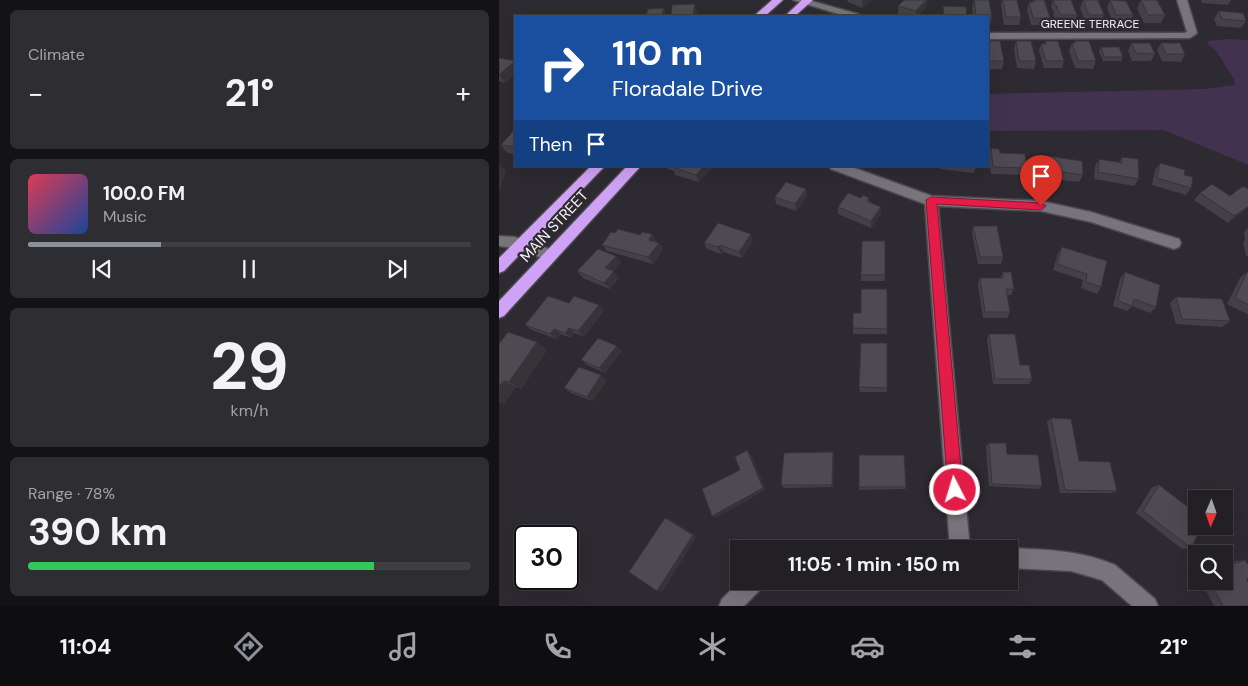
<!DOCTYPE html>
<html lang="en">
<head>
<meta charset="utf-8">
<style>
	:root { --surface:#222025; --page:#2e2d32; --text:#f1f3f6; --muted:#a2a3a7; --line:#3f3e42; --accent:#8c9099 }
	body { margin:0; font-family:"DM Sans",sans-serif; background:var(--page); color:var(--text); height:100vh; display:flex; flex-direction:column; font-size:19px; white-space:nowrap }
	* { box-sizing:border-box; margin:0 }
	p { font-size:16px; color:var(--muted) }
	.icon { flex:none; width:28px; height:28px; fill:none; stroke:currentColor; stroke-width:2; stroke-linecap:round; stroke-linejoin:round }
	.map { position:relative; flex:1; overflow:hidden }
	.sheet { display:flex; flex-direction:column; gap:10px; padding:10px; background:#131214; width:499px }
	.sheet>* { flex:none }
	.banner { position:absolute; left:15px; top:15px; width:475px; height:152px; border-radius:0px; box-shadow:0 5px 20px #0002,0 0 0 1px var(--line); background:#1a4fa0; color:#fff; overflow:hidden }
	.needle { width:32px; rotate:182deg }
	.controls { position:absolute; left:689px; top:490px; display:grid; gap:10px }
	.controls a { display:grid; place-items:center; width:45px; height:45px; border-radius:0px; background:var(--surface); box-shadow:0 5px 20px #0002,0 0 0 1px var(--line); font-size:25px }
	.speed { position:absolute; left:15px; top:525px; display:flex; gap:10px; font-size:25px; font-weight:700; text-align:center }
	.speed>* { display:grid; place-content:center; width:65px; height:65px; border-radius:50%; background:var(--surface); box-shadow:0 5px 20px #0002,0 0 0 1px var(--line); line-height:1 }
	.speed .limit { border:2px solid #111; border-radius:8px; background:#fff; color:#111 }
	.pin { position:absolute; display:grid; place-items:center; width:42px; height:42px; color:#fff; margin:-51px -21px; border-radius:50% 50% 50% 0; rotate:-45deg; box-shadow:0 0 5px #0007 }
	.pin .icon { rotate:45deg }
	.me { position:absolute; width:55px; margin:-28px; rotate:355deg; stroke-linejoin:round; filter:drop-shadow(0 0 4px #0008) }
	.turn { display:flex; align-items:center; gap:18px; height:105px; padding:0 15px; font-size:22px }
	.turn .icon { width:65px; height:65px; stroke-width:2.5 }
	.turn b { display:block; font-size:35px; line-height:42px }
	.then { display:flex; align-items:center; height:48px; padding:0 15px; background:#0003; gap:10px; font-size:19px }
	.big { font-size:38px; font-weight:700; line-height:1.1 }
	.sheet .tile { flex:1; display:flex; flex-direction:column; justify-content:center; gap:8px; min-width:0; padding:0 18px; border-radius:8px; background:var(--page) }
	.sheet .dial { align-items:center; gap:0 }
	.dial b { font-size:65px; line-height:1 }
	.song { display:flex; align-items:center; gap:15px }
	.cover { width:60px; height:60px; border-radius:8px; background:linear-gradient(135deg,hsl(350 70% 55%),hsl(220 70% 35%)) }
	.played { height:5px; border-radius:2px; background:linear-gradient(90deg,var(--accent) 30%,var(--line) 30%) }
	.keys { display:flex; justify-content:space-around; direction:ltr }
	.heat { display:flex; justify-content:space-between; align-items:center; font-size:28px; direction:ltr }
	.charge { height:8px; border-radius:4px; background:linear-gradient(90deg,#34c759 78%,var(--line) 0) }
	.trip { position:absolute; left:231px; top:540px; width:288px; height:50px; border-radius:0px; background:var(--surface); box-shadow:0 5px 20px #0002,0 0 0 1px var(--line); font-weight:700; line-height:50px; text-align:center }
	.menu { display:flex; height:80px; justify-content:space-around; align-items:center; background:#0e0d0f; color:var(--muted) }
	.menu .icon { width:35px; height:35px }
	.menu .current { color:var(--accent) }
	.menu b { font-size:22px; color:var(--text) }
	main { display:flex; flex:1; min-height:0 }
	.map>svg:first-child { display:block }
</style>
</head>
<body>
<main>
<section class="sheet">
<div class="tile"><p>Climate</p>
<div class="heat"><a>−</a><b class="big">21°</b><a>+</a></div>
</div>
<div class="tile">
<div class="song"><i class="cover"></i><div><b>100.0 FM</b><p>Music</p></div></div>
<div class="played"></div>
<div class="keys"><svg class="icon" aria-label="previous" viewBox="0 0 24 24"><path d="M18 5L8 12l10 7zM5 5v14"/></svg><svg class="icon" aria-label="pause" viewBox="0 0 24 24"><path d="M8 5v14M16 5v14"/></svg><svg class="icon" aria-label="next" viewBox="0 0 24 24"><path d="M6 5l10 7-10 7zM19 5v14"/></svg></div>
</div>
<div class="tile dial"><b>29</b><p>km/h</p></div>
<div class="tile"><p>Range · 78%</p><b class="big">390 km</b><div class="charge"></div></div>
</section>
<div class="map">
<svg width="750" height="606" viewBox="0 0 750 606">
	<rect width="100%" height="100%" fill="#2d2a31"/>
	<path fill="#42324f" d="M729 39 749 40V165L665 130 489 131V94L706 89 736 85 735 79 717 51 708 43 709 41Z"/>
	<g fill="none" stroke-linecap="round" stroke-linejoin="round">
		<defs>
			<path id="street" d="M294 0H309L359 14 361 16H346Z
				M678 0H688L698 33 691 38 489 39V33H685L688 32Z
				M330 166H350L433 196 542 201 592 212 680 239 682 243 680 247 675 249 592 222 542 211 439 206 471 549H451L426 204 332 169Z
				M0 236 16 237 56 251 58 255 56 259 51 261 16 248 0 246Z
				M510 548C548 550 580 550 616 565L656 599 659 606H633L603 580 572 571 510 568V549H508Z
				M241 581H266L263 588 245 606H220L223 599Z"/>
			<path id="highway" d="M273 0H284L266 16H255Z
				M303 0H314L296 16H286Z
				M92 166H106L5 271 0 273V258Z
				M128 166H142L5 316 0 318V301Z"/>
		</defs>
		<use href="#street" stroke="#4c484f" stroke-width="3"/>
		<use href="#highway" stroke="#4c484f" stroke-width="3"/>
		<use href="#street" fill="#78747c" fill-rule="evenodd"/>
		<use href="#highway" fill="#cfa2f6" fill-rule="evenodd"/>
	</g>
	<path fill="#434047" d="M349 0H373L363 8 349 2Z
		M428 0 427 7 419 16H407L399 14V6Z
		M475 0 493 17 491 25H489V16H474L473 8Z
		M503 0H518L522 17 520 25H505L502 6Z
		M534 0 551 18 549 25H532L528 10 530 2H533Z
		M554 0 578 15 575 23H559L554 15 555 13 552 7Z
		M584 0 605 15 602 23H587L581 8Z
		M611 0H621L634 15 631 22H614L608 8Z
		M642 0 666 15 662 23H645L638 8Z
		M702 0H732L729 5 703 3Z
		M444 6 467 7 468 16H444Z
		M720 11 747 21 742 28 718 26 715 19Z
		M491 41 505 61 503 69H489V44H490Z
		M517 41 537 61 535 69 518 68 515 49Z
		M546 41 565 61 563 68H545L540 51 542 44H545Z
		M576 41 597 61 594 69 576 68 570 51 573 43H575Z
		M632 43 656 54 652 61H633L629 51Z
		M662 43 686 54 682 62 663 61 658 50Z
		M602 47 624 57 622 61H604L600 51Z
		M0 59 16 60V73L6 83 0 81Z
		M16 129V154L8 153 2 145Z
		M492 148 528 168 526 175 492 174 490 156Z
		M548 156 584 175 580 182 545 178V164Z
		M623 157 640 179 635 186 595 179 596 166 600 159 620 163Z
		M661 163 685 175 692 188 687 195 653 185 656 170Z
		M166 166H215L200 182 176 175 175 171 167 168Z
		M441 166H477L475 173 441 169Z
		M307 189 308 196 297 211 277 204 276 197Z
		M701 193 750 207 729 223 695 200Z
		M362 198H370V202L382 214 372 228 339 214V207Z
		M474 226 504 257 502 264H479L473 233Z
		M750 227V257L747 256 744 242 746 240 745 232Z
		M116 233 141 235 153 234 157 241V242L160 243 164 249 154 264 108 251 103 245Z
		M254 241 243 258 224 252 222 254 208 249 205 243Z
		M563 247 602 287 598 294 582 288 584 280 554 270 559 253Z
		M117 256 122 263 114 271 120 278 111 289 84 278 78 271Z
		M504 272 515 289 512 295H508L511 312 508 318H484L479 284 481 278H501Z
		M626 272 657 307 651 313 633 306 628 311 614 306 621 279Z
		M748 272H750V315L728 304 741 278Z
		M362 275H386V281H362Z
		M677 297 731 321 723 327 677 324 671 303Z
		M70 303 105 310 85 337 76 333 72 338 62 334 58 339 33 330 26 325Z
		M354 328 388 329V334H354Z
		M490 334 521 365 533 379 530 384H494L488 339Z
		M0 344 48 350 22 389 17 387 5 403 0 402Z
		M123 351 106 373 88 365 82 360Z
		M108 380 94 401 72 393 65 388Z
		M360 387 388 388V392H361Z
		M552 418 580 461 618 491 612 493H561L548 422Z
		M490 443 508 454 543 486 539 489 490 486 487 446Z
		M335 455 334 487 285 488 282 485Z
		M660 485 691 515 692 548 683 549 637 513 653 487Z
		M360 487H407L406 489 360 490Z
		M746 560 750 606H715L702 581H725V565L736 561Z"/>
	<path fill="#373439" d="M364 0H373L363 8V1Z
		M428 0 427 7 419 16H417V11Z
		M196 4 198 11V16H194Z
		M165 8 167 12 165 16H164Z
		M16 61V73L6 83 0 75Z
		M1 164 7 171 0 193V167Z
		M205 166H215L200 182 197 175Z
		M307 189 308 196 297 211 296 204Z
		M750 206V207L729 223 735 216Z
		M382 207V214L372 228V221Z
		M153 234 157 241 154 246 150 240Z
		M252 234 254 241 243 258 240 252Z
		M160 243 164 249 154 264 149 257Z
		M221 245 224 252 222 254 219 247Z
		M117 256 122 263 112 274 106 268Z
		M115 271 120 278 111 289 105 283Z
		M100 305 105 310 85 337 79 331Z
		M70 328 76 333 72 338 66 333Z
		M55 329 62 334 58 339 51 334Z
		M38 342 48 350 22 389 10 382Z
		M118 346 123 351 106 373 100 368Z
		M102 375 108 380 94 401 88 397Z
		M5 381 17 387 5 403 0 401V386Z
		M248 450 252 454 267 490 217 518 213 516 264 488Z
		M334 452 335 455 334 487 333 485Z
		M166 518 171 519 198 536 164 591H158Z"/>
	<path fill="#4e4a52" stroke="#373439" d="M405 0H427L417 11 399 6Z
		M475 0H490L493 17H489V16H477Z
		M504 0H518L522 17H507Z
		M534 0H545L551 18H534L530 2H535Z
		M554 0H572L578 15H562L557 7H559L556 5Z
		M584 0H599L605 15H590Z
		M611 0 627 1 634 15H617Z
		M642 0H658L666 15H649Z
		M196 4 194 16H172L173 5Z
		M444 6 467 7 468 16 445 15Z
		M165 8 163 15 147 16 149 9Z
		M720 11 744 13 747 21 723 19Z
		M491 41H501L505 61H489V44H491Z
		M517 41H532L537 61H520Z
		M546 41H559L565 61H547L542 44H547Z
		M576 41H590L597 61H579L573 43H576Z
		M632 43H651L656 54 637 53Z
		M662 43H681L686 54H667Z
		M602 47H620L624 57H605Z
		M1 58 16 61 0 75V59Z
		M16 129V147L2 145Z
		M492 148 500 149 501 153 526 154 528 168 494 167Z
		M548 156 583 161 584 175 548 170Z
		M623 157 639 159 640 179 599 172 600 159 623 163Z
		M661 163 686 170 685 175 694 177 692 188 658 178Z
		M174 166H205L197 175 173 167Z
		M287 182 307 189 296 204 276 197Z
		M713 184 731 196 744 186 750 189V206L735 216 701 193Z
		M349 193 362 198 364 195 370 198 368 201 382 207 372 221 339 207Z
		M219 223 252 234 240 252 221 245 219 247 205 243Z
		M474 226H498L504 257H481Z
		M119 229 141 235 143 232 153 234 150 240 160 243 149 257 103 245 112 232 116 233Z
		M363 241H386V275H362Z
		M563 247 608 261 602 287 587 282 588 274 558 264Z
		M99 249 117 256 106 268 115 271 105 283 78 271Z
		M504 272H512L515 289H507L511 312H486L481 278H504Z
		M626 272 661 285 657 307 635 299 633 306 619 301Z
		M748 272H750V305L736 298Z
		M362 289H388V329L354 328V313H362Z
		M49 296 70 303 75 296 100 305 79 331 70 328 66 333 55 329 51 334 26 325Z
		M677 297 723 299 731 321 683 319Z
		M9 332 38 342 10 382 5 381 0 386V344Z
		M490 334H516L521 365H530L533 379H496Z
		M99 338 118 346 100 368 82 360Z
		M362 343H388V388L360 387Z
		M80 367 102 375 88 397 65 388Z
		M552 418 572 419 580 461 611 462 618 491 566 490Z
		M490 443H507L508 454 539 455 543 486 493 484Z
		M248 450 264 488 213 516 203 489 241 470 236 457Z
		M334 452 333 485H282L285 453Z
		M360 455H405L407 487H360Z
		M660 485 693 510 691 515 698 520V526H703L692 548 644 511Z
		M166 518 194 535 158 591 130 572Z
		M746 560 750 566V579H747L750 583V606H724L711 581H725V567Z"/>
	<path fill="#e11d48" stroke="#92132f" d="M432 197 542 203 547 206 542 210 438 204 464 490 461 495 456 497 452 495 449 490 427 200Z"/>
	<g text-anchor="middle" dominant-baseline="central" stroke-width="4.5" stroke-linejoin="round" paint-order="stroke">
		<g font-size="12" fill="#f5f3f8" stroke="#2d2a31">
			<text x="591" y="24">GREENE TERRACE</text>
		</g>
		<g font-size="15" fill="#f5f3f8" stroke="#2d2a31">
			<text transform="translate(55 226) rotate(-47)">MAIN STREET</text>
		</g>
	</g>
</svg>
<div class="controls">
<a><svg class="needle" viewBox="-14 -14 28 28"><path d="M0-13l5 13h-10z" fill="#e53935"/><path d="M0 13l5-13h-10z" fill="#a2a3a7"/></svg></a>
<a><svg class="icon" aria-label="search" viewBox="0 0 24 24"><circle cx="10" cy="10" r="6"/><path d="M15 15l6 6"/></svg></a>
</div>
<div class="speed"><div class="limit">30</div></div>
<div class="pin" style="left:542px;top:206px;background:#d93025"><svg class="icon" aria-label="arrive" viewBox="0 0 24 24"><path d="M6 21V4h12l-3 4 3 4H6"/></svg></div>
<svg class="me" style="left:456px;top:490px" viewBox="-20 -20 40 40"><circle r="17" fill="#e11d48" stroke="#fff" stroke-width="3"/><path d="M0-11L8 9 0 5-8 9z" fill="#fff"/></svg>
<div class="trip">11:05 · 1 min · 150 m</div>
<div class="banner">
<div class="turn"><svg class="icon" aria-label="right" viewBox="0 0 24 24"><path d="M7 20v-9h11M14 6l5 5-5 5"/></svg><div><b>110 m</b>Floradale Drive</div></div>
<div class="then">Then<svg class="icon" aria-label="arrive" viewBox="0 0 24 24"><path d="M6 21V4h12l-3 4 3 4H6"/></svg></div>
</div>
</div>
</main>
<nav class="menu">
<b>11:04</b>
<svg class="icon current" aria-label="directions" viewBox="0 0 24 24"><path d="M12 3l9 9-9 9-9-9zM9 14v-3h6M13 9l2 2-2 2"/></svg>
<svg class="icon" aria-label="music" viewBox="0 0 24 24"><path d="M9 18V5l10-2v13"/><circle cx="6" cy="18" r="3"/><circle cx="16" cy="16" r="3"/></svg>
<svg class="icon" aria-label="phone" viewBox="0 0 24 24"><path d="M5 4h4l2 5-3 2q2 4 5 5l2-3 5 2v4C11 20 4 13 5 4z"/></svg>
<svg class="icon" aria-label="climate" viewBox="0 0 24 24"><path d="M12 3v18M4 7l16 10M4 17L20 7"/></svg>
<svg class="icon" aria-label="car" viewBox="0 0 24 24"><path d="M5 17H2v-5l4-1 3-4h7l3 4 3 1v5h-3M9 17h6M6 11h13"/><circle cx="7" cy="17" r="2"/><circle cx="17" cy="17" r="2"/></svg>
<svg class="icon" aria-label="filters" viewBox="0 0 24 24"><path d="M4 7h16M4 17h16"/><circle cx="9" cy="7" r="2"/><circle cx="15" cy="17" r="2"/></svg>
<b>21°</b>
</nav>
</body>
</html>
